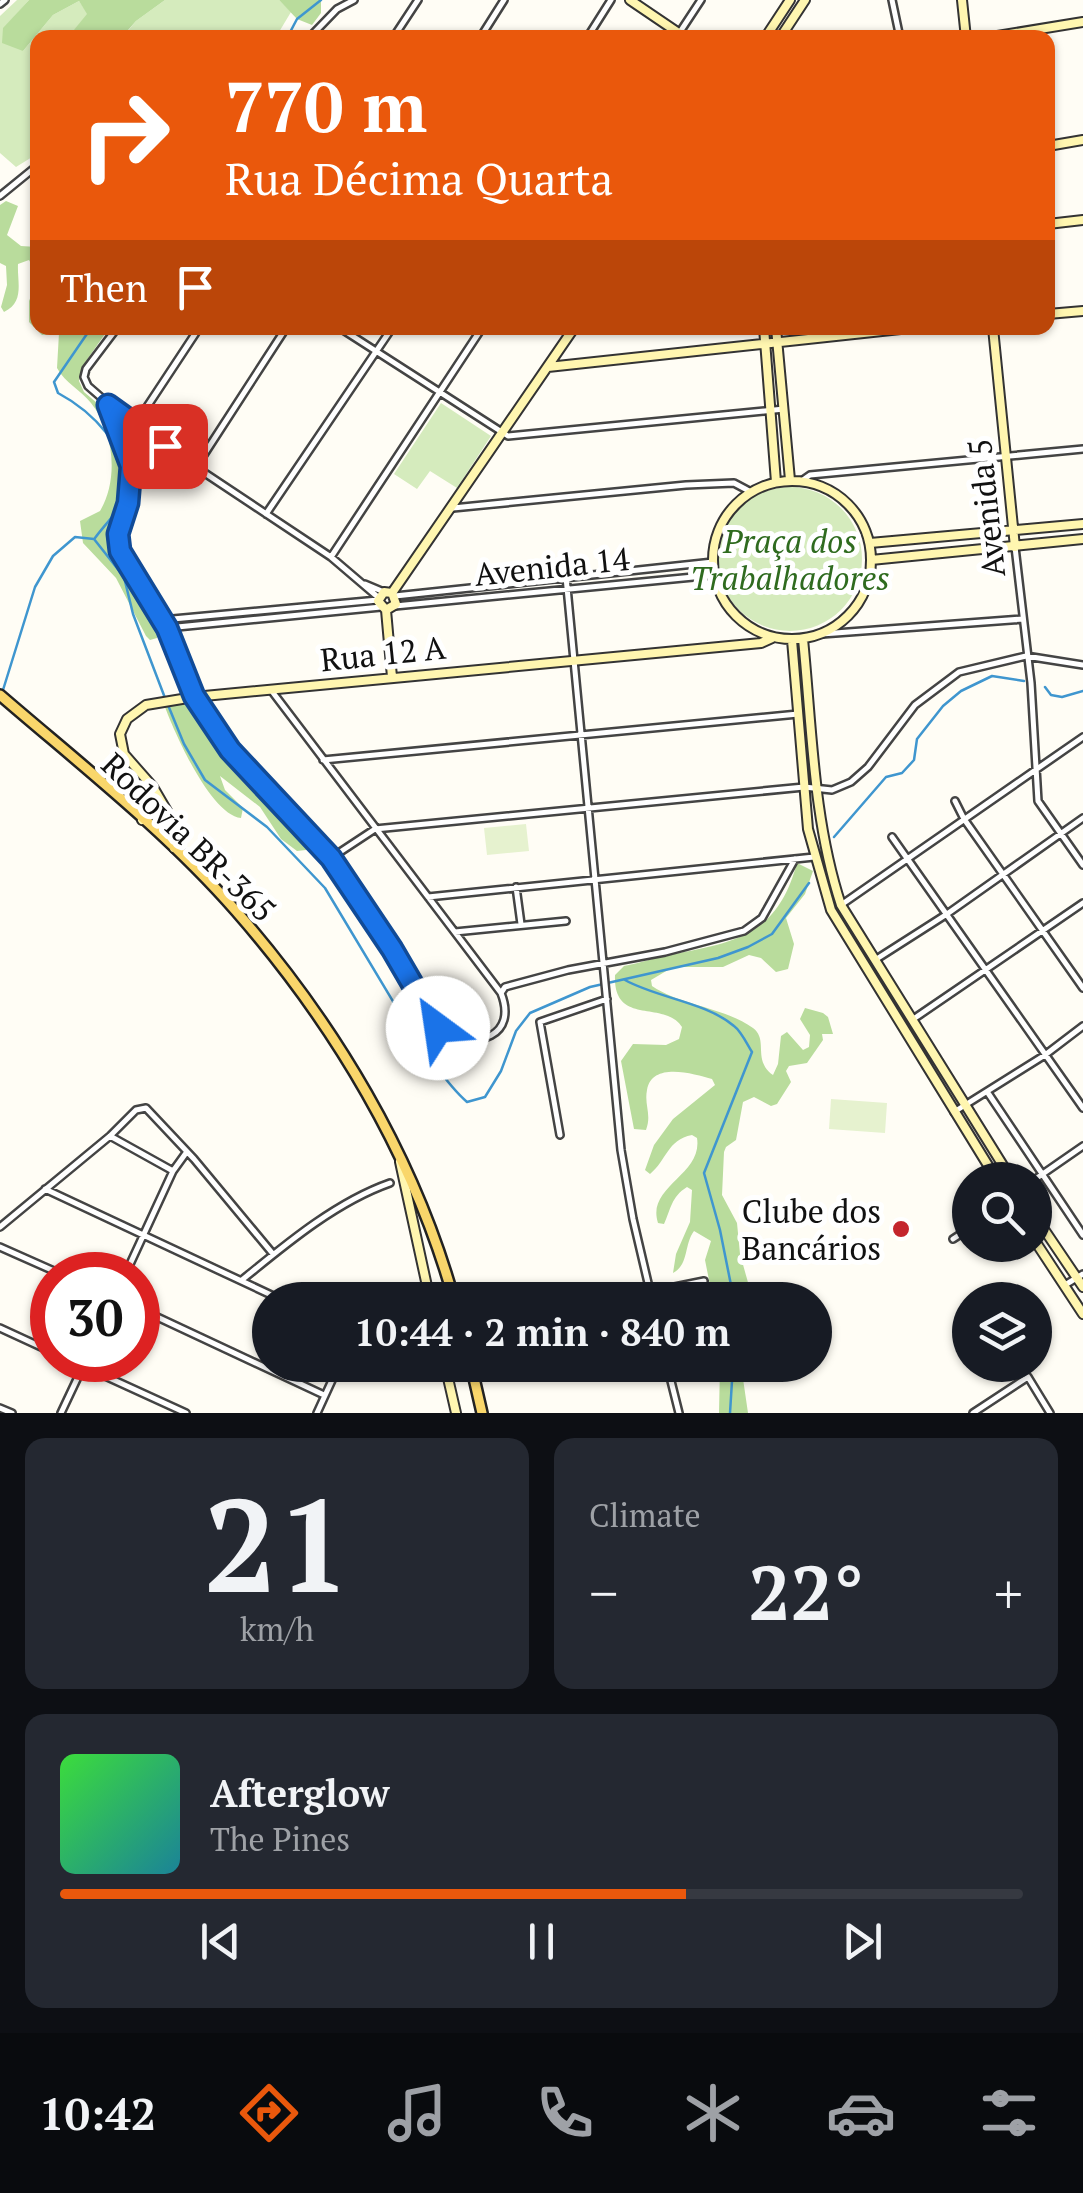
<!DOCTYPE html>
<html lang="en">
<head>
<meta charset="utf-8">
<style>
	:root { --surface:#171b24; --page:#242831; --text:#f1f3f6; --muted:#9ea1a6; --line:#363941; --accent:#ea580c }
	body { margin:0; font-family:"PT Serif",serif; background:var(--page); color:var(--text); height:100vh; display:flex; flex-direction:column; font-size:38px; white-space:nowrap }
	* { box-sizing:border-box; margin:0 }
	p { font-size:32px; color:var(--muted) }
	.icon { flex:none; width:55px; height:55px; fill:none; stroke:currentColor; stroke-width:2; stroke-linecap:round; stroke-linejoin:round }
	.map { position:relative; height:1413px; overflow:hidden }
	.details { display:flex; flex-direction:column; gap:25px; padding:25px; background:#0d0f14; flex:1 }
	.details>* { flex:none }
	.top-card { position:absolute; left:30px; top:30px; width:1025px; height:305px; border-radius:20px; box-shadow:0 2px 8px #0004; background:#ea580c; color:#fff; overflow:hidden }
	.controls { position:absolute; left:952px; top:1162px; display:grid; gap:20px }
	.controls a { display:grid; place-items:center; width:100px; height:100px; border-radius:50%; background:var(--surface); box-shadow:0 2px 8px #0004; font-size:50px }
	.speed { position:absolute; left:30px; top:1252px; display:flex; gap:20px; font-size:50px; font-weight:700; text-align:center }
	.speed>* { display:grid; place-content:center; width:130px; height:130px; border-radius:50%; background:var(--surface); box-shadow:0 2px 8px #0004; line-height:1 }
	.speed .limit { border:15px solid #d22; background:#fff; color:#111 }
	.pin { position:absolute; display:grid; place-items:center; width:85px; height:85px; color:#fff; margin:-42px; border-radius:20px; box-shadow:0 5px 15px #0006 }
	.me { position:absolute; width:110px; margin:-55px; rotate:329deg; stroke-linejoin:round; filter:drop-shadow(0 0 8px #0008) }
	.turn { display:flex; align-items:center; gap:35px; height:210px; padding:0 30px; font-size:45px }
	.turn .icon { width:130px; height:130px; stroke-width:2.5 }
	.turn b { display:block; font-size:70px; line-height:85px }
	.then { display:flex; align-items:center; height:95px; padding:0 30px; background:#0003; gap:20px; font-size:38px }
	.big { font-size:75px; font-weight:800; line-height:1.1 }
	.details .widget { flex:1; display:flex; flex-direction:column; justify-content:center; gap:15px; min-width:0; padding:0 35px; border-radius:20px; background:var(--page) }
	.details .dial { align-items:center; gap:0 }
	.dial b { font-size:130px; line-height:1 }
	.song { display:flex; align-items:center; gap:30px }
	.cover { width:120px; height:120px; border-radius:15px; background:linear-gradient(135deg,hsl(120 70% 55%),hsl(190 70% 35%)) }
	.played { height:10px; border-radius:5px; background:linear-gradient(90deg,var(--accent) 65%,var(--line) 65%) }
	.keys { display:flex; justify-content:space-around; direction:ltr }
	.heat { display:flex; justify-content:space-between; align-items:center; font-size:55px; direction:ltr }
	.details .tiles { flex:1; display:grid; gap:25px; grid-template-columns:1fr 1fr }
	.widget:last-child { grid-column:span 2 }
	.trip { position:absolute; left:252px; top:1282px; width:580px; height:100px; border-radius:50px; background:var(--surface); box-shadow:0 2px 8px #0004; font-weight:800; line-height:100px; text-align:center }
	.dock { display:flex; height:160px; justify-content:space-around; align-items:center; background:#090b0e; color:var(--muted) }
	.dock .icon { width:70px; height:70px }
	.dock .current { color:var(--accent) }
	.dock b { font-size:45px; color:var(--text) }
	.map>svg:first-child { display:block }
</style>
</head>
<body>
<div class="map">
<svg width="1083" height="1413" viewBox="0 0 1083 1413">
	<rect width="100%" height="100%" fill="#fffdf5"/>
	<path fill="#d5ebbd" d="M17 0H29L3 29 23 51 53 15 79 1 88 14 68 37 38 38 37 154 16 167 0 153V16Z
		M165 0H279L291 12 276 37 122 38 136 21Z
		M441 403 491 436 457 488 430 471 417 489 394 474Z
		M718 559a72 72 0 1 1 144 0a72 72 0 1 1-144 0Z"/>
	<path fill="#b9dc9c" d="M29 0H165L136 21 122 37H68L87 14 79 1 53 15 23 51 2 43 3 28Z
		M279 0H321V13L312 25 297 19Z
		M6 201 18 206 7 235 21 246 37 247 38 276 29 260 18 264C17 282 25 302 4 312L1 307 7 285 6 266 0 263V205Z
		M37 282 38 328H109L82 367 79 381 84 392 110 414 122 446 119 510 110 534 115 545 148 585 162 629 157 638 150 640 146 636 116 578 83 543 80 521 100 511C119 479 114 431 91 403 81 390 65 383 57 368L59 333 42 335 29 322V301Z
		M169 704 197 705 212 724 225 756 242 774 246 784 271 810 305 836 309 846 306 850 297 851 281 839 260 807 220 776 225 790 243 808 241 818C211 815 175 734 165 707Z
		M797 863 813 871 805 894 786 918 794 944 788 969 776 972 761 958 749 955 723 967H673L651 980 652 986C682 1006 723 1007 753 1028 769 1040 752 1060 773 1075L778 1064 781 1036 787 1032 803 1050 809 1047 810 1035 800 1019 805 1008 823 1013 828 1017 833 1034H822L823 1040 807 1063 789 1066 786 1071 791 1082 777 1104 771 1106 754 1097 743 1102 736 1140 726 1147 724 1152 722 1195 737 1223 740 1254 749 1286 748 1300H702L710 1285 705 1260 711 1241 694 1231C684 1244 689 1265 673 1273L676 1254 690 1222 692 1190 687 1187C671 1197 671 1209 664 1224L658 1223C646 1186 703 1175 697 1138L692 1135C667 1140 667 1160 650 1174L645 1170 654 1145 673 1119 715 1085 712 1079C694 1074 652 1061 647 1090 644 1105 652 1114 646 1130L634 1129 621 1061 633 1044 666 1045 679 1039 682 1027C664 999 613 1027 615 975L624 966C640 963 654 958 669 955 736 942 777 936 797 863Z
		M720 1365H741L748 1413H719Z"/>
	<path fill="#e6f2cf" d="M526 824 529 851 487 855 484 828Z
		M831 1099 887 1103 885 1133 829 1129Z"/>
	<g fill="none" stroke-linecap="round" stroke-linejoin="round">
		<path stroke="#3f96cf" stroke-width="2.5" d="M287 38 297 19 321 0
			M91 328 54 382 58 393C90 410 134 451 125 492 122 509 105 524 95 538
			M94 539 124 577 133 614 165 698
			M1045 687 1051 695 1062 697 1083 691
			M3 690 35 587 53 556 75 537 94 539
			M168 705 184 744 205 780 267 827 325 888 418 1043C435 1063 447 1085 467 1102L485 1097 501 1071 516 1031 530 1013 590 987 718 958 748 947 772 934 809 883
			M834 837 886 777 902 773 914 760 917 739 943 706 961 691 992 676 1024 681
			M625 980C657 998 706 1002 734 1026 741 1031 747 1044 752 1052L704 1173 720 1230 734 1300
			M730 1413 733 1365"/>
		<defs>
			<path id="street" d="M892 0 900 38
				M0 4 5 0
				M309 38 337 9 354 0
				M393 38 418 0
				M480 38 504 0
				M587 38 611 0
				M676 38 701 0
				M0 196 38 165
				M117 328 86 369 84 377 88 386 134 426 331 557 379 598
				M340 328 508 436 784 409
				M107 405 131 466 128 503 118 534 120 551 167 628 194 697 229 750 331 858 442 1032C477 1050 518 1036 501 993L505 987 568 970 665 952 744 931 762 918 795 859
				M135 425 199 328
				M196 467 286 328
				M800 482 810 475 1083 449
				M453 508 686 485 734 483 751 492
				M266 514 392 328
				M1015 547 1031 683 1038 801 1083 865
				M331 557 482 328
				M566 577 621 1150 633 1219 652 1300
				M365 584 384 592
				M395 596 713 562
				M395 606 714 575
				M162 620 378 600
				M167 628 381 607
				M822 634 1023 619
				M271 690 501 993
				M323 760 798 714
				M955 801 964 819 1083 988
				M892 837 1083 1108
				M331 858 375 829 804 787 832 790 851 782 868 767 915 705 959 672 1026 656 1083 665
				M516 887 521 924
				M428 897 814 857
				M841 905 1083 737
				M455 932 566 921
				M875 960 947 914 1083 818
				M912 1020 1083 903
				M988 1093 1083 1235
				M954 1112 1045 1055 1083 1026
				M560 1135 540 1022 607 999
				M110 1136 173 1171
				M1034 1180 1083 1146
				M45 1189 282 1300
				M0 1227 110 1136 136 1110 146 1108 194 1159 273 1254
				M953 1239 970 1228
				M0 1247 63 1275
				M125 1275 173 1171 186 1153
				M242 1280C286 1244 336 1202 390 1183
				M1065 1285 1083 1274
				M650 1292 704 1281
				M138 1308 324 1395
				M0 1328 52 1352
				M70 1360 186 1413
				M667 1365 679 1413
				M0 1408 12 1413
				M61 1413 86 1360
				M317 1413 339 1365
				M973 1413 1028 1377 1050 1413"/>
			<path id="secondary" d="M630 0 686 38
				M962 0 966 38
				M765 38 790 0
				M780 38 805 0
				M985 38 1083 22
				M1048 146 1083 140
				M1048 224 1083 220
				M1048 314 1083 311
				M764 328 776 482
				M776 328 790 480
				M993 328 1015 547
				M548 367 910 328
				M713 560a79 79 0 1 1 158 0a79 79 0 1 1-158 0Z
				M870 543 1083 524
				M871 560 1083 539
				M392 593 574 328
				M386 610 396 604 392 593
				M803 639C812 728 813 820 841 905L1012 1180
				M792 640 808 829 831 910 997 1180
				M392 677 386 610 378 601 384 592 392 593
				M142 820 156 812 159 798
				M174 848 167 811 153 787 124 754 120 734 127 719 146 705 194 697 761 643 772 638
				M400 1162 430 1300
				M1035 1216 1083 1287
				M1035 1241 1083 1314
				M445 1365 456 1413"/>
			<path id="primary" d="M0 695C80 764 166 831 236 911 334 1023 414 1156 454 1300
				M471 1365 482 1413"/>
		</defs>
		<use href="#street" stroke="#444" stroke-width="10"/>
		<use href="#secondary" stroke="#333" stroke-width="12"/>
		<use href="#primary" stroke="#222" stroke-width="14"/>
		<use href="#street" stroke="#fff" stroke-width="5"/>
		<use href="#secondary" stroke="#fff6b0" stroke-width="8"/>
		<use href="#primary" stroke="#f9d66b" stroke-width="9"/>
	</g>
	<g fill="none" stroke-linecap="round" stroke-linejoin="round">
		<defs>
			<path id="route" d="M165 446 108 405 131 466 128 503 118 534 120 551 167 628 194 696 230 750 331 858 392 949 438 1028"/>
		</defs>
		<use href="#route" stroke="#114b97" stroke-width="25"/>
		<use href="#route" stroke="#1a73e8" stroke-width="18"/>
	</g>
	<circle fill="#c4262e" stroke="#fff" stroke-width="4" cx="901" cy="1229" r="10"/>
	<g text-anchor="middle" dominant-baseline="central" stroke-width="10" stroke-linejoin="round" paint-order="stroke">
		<g font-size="32" fill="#111" stroke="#fff">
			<text transform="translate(986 508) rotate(-96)">Avenida 5</text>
			<text transform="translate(552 566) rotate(-6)">Avenida 14</text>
			<text transform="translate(383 653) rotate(-6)">Rua 12 A</text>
			<text transform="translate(189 837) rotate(44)">Rodovia BR-365</text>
		</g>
		<g font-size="32" font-style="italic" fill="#2f6b1f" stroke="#fff">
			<text x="790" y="541">Praça dos<tspan x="790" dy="37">Trabalhadores</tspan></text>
		</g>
		<g font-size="32" fill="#111" stroke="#fff" text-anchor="end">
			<text x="881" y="1211">Clube dos<tspan x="881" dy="37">Bancários</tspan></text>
		</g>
	</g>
</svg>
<div class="controls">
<a><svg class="icon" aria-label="search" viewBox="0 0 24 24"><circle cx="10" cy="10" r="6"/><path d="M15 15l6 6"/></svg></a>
<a><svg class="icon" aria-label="layers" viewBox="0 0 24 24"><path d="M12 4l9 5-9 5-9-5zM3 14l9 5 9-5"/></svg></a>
</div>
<div class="speed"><div class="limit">30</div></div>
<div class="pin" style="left:165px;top:446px;background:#d93025"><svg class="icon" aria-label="arrive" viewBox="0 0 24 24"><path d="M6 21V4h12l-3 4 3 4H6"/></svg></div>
<svg class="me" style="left:438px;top:1028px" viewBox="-20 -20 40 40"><circle r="19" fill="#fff"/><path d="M0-13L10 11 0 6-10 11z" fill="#1a73e8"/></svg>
<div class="trip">10:44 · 2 min · 840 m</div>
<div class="top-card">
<div class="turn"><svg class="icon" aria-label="right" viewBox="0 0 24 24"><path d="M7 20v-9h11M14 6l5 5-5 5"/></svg><div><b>770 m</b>Rua Décima Quarta</div></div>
<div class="then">Then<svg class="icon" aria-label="arrive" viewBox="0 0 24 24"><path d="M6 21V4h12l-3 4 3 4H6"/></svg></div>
</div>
</div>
<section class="details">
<div class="tiles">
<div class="widget dial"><b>21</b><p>km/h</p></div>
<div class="widget"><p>Climate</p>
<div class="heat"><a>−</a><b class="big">22°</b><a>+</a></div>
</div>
<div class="widget">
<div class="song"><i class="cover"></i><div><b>Afterglow</b><p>The Pines</p></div></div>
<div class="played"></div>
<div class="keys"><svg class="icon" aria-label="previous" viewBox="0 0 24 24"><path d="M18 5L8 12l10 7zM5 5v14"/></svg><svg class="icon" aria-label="pause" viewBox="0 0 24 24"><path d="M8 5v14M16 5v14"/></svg><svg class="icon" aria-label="next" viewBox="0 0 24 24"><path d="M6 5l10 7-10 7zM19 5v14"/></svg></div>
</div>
</div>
</section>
<nav class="dock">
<b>10:42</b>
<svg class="icon current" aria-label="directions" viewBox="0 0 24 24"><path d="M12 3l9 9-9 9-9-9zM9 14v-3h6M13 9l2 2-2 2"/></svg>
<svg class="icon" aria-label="music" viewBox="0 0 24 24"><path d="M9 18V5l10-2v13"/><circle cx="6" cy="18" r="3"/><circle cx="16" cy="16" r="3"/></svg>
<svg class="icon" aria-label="phone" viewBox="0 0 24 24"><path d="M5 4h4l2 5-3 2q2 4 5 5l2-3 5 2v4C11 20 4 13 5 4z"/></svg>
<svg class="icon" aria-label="climate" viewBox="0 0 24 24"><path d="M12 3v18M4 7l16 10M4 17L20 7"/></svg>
<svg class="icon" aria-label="car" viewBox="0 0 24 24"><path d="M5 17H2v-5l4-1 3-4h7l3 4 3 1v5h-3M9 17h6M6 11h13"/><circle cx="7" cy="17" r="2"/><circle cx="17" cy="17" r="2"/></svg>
<svg class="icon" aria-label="filters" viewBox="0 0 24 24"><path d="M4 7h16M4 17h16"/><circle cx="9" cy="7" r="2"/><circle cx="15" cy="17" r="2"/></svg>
</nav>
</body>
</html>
